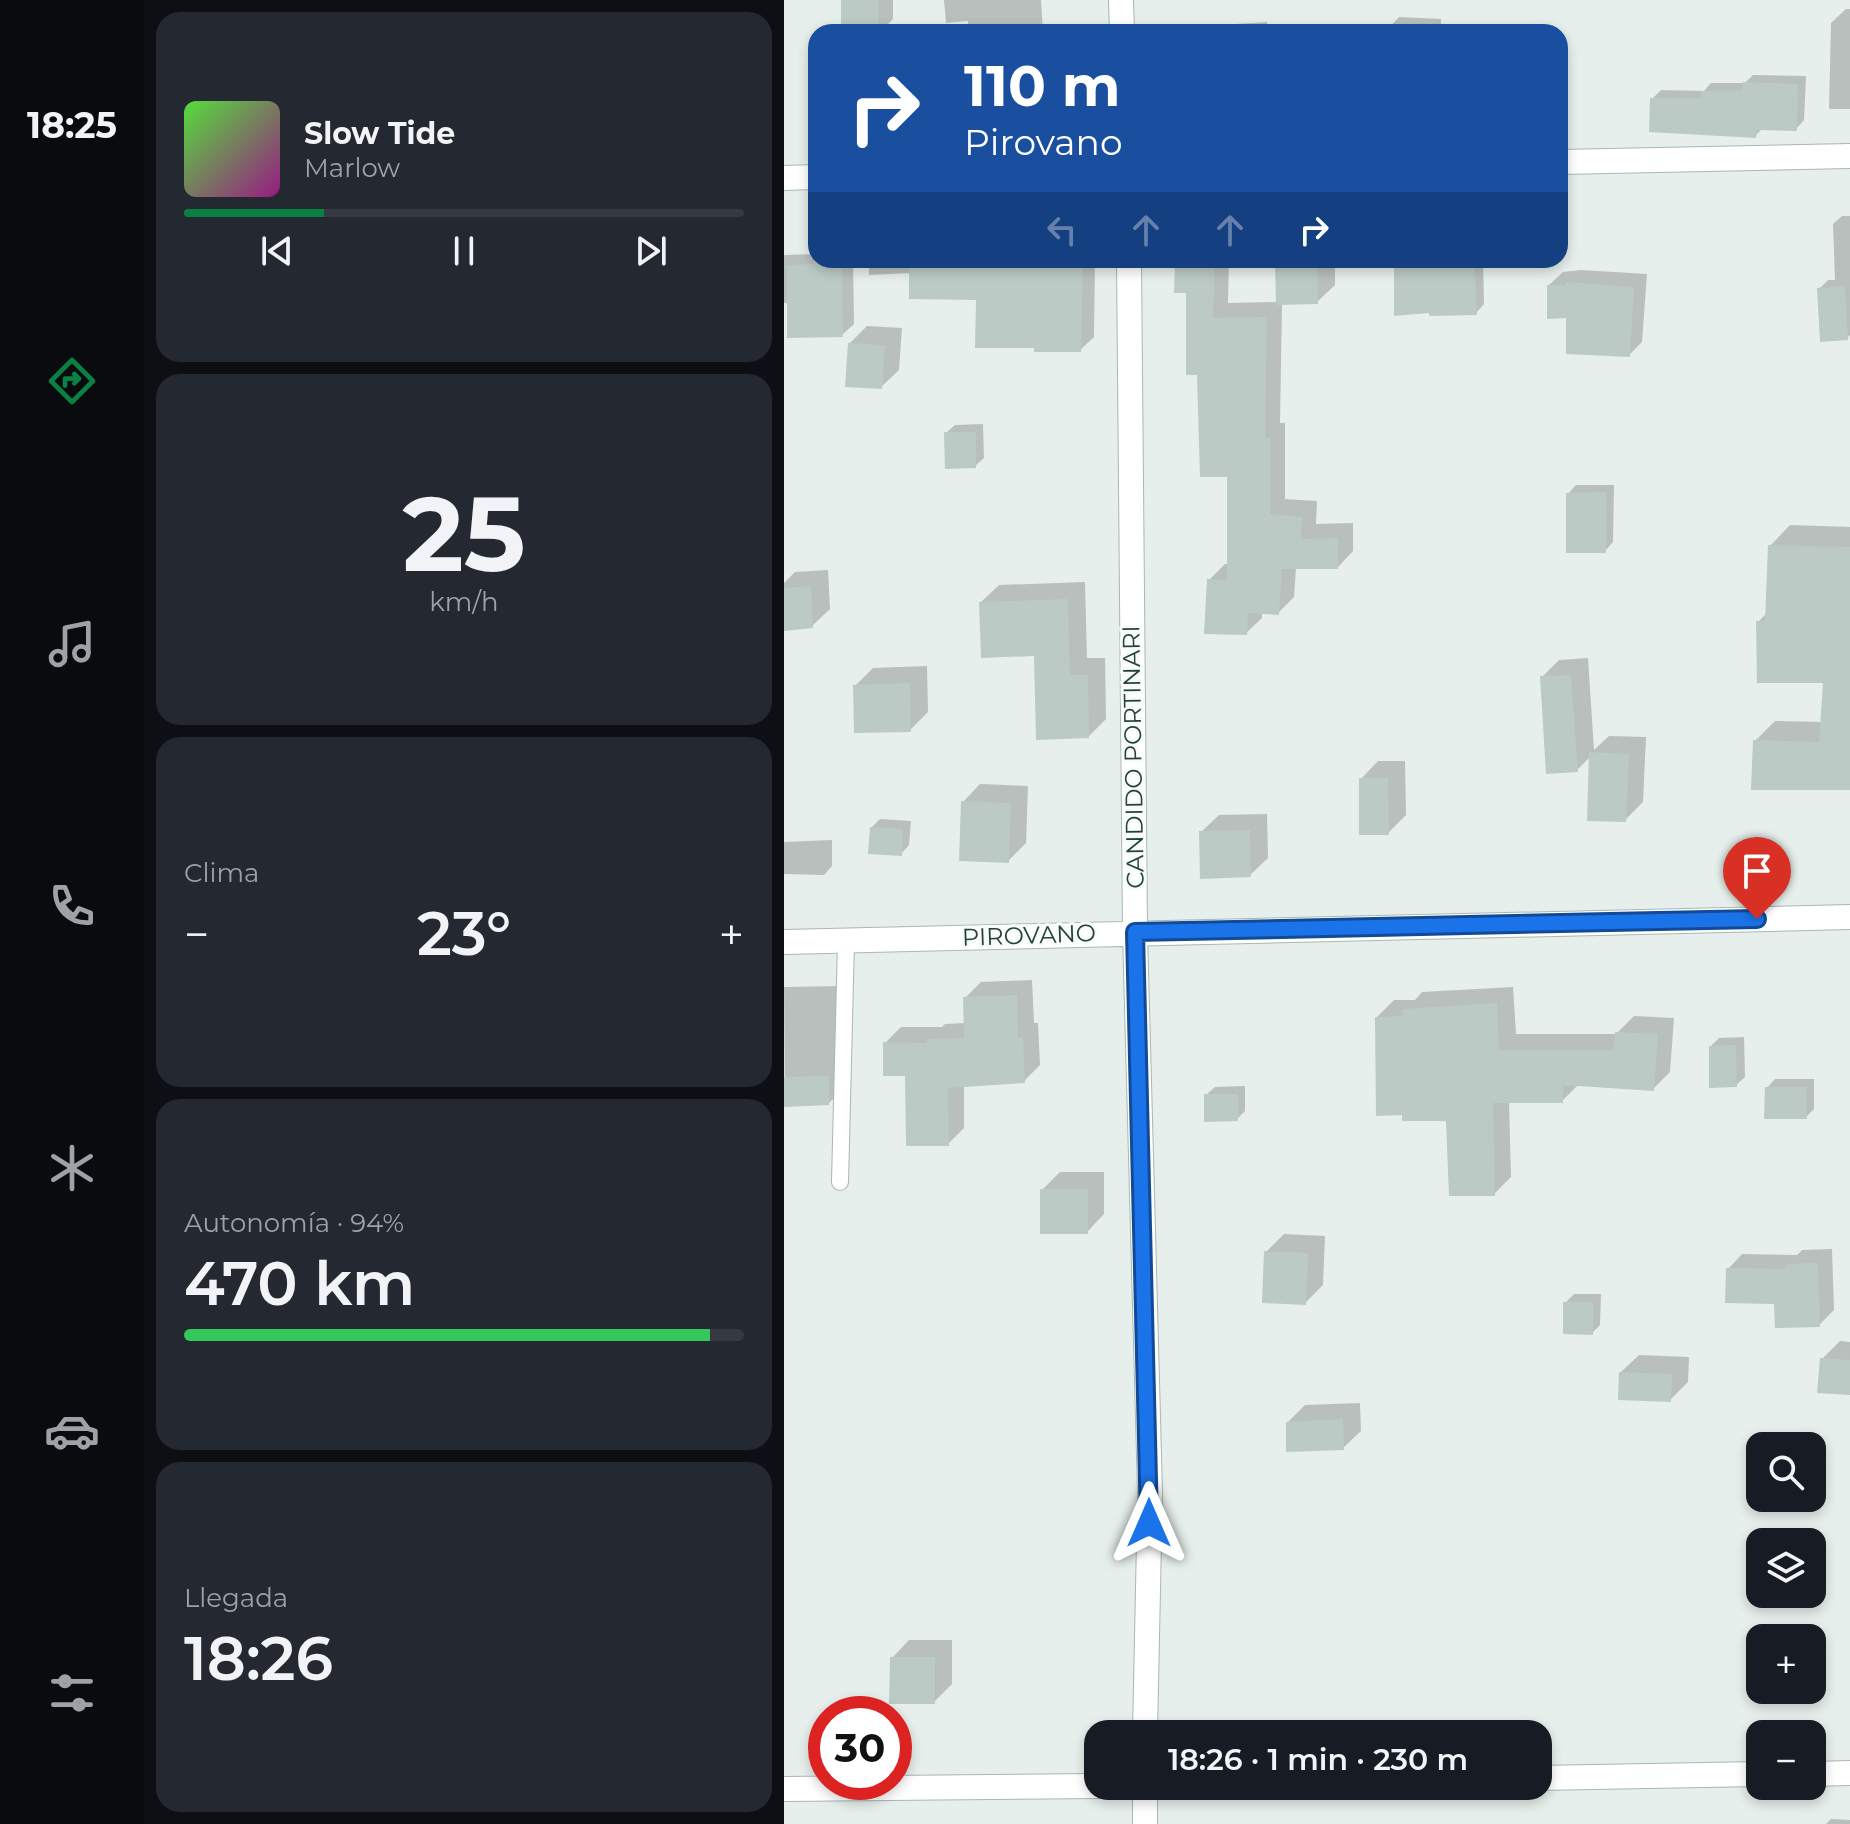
<!DOCTYPE html>
<html lang="es">
<head>
<meta charset="utf-8">
<style>
	:root { --surface:#171b24; --page:#242831; --text:#f1f3f6; --muted:#9ea1a6; --line:#363941; --accent:#0b8043 }
	body { margin:0; font-family:Montserrat,sans-serif; background:var(--page); color:var(--text); height:100vh; display:flex; flex-direction:column; font-size:30px; white-space:nowrap }
	* { box-sizing:border-box; margin:0 }
	p { font-size:26px; color:var(--muted) }
	.icon { flex:none; width:44px; height:44px; fill:none; stroke:currentColor; stroke-width:2; stroke-linecap:round; stroke-linejoin:round }
	.map { position:relative; flex:1; overflow:hidden }
	.details { display:flex; flex-direction:column; gap:12px; padding:12px; background:#0d0f14; width:640px }
	.details>* { flex:none }
	.guide { position:absolute; left:24px; top:24px; width:760px; height:244px; border-radius:24px; box-shadow:0 4px 12px #0003; background:#1a4fa0; color:#fff; overflow:hidden }
	.controls { position:absolute; left:962px; top:1432px; display:grid; gap:16px }
	.controls a { display:grid; place-items:center; width:80px; height:80px; border-radius:16px; background:var(--surface); box-shadow:0 4px 12px #0003; font-size:40px }
	.speed { position:absolute; left:24px; top:1696px; display:flex; gap:16px; font-size:40px; font-weight:700; text-align:center }
	.speed>* { display:grid; place-content:center; width:104px; height:104px; border-radius:50%; background:var(--surface); box-shadow:0 4px 12px #0003; line-height:1 }
	.speed .limit { border:12px solid #d22; background:#fff; color:#111 }
	.pin { position:absolute; display:grid; place-items:center; width:68px; height:68px; color:#fff; margin:-82px -34px; border-radius:50% 50% 50% 0; rotate:-45deg; box-shadow:0 0 8px #0007 }
	.pin .icon { rotate:45deg }
	.me { position:absolute; width:88px; margin:-44px; rotate:0deg; stroke-linejoin:round; filter:drop-shadow(0 0 6px #0008) }
	.turn { display:flex; align-items:center; gap:28px; height:168px; padding:0 24px; font-size:36px }
	.turn .icon { width:104px; height:104px; stroke-width:2.5 }
	.turn b { display:block; font-size:56px; line-height:68px }
	.lanes { display:flex; align-items:center; height:76px; padding:0 24px; background:#0003; justify-content:center; gap:40px; direction:ltr }
	.lanes .off { opacity:.35 }
	.big { font-size:60px; font-weight:600; line-height:1.1 }
	.details .tile { flex:1; display:flex; flex-direction:column; justify-content:center; gap:12px; min-width:0; padding:0 28px; border-radius:24px; background:var(--page) }
	.details .dial { align-items:center; gap:0 }
	.dial b { font-size:104px; line-height:1 }
	.song { display:flex; align-items:center; gap:24px }
	.cover { width:96px; height:96px; border-radius:12px; background:linear-gradient(135deg,hsl(110 70% 55%),hsl(310 70% 35%)) }
	.played { height:8px; border-radius:4px; background:linear-gradient(90deg,var(--accent) 25%,var(--line) 25%) }
	.keys { display:flex; justify-content:space-around; direction:ltr }
	.heat { display:flex; justify-content:space-between; align-items:center; font-size:44px; direction:ltr }
	.charge { height:12px; border-radius:6px; background:linear-gradient(90deg,#34c759 94%,var(--line) 0) }
	.trip { position:absolute; left:300px; top:1720px; width:468px; height:80px; border-radius:24px; background:var(--surface); box-shadow:0 4px 12px #0003; font-weight:600; line-height:80px; text-align:center }
	main { display:flex; flex:1; min-height:0 }
	.menu { display:flex; flex-direction:column; width:144px; justify-content:space-around; align-items:center; background:#090b0e; color:var(--muted) }
	.menu .icon { width:56px; height:56px }
	.menu .current { color:var(--accent) }
	.menu b { font-size:36px; color:var(--text) }
	.map>svg:first-child { display:block }
</style>
</head>
<body>
<main>
<nav class="menu">
<b>18:25</b>
<svg class="icon current" aria-label="directions" viewBox="0 0 24 24"><path d="M12 3l9 9-9 9-9-9zM9 14v-3h6M13 9l2 2-2 2"/></svg>
<svg class="icon" aria-label="music" viewBox="0 0 24 24"><path d="M9 18V5l10-2v13"/><circle cx="6" cy="18" r="3"/><circle cx="16" cy="16" r="3"/></svg>
<svg class="icon" aria-label="phone" viewBox="0 0 24 24"><path d="M5 4h4l2 5-3 2q2 4 5 5l2-3 5 2v4C11 20 4 13 5 4z"/></svg>
<svg class="icon" aria-label="climate" viewBox="0 0 24 24"><path d="M12 3v18M4 7l16 10M4 17L20 7"/></svg>
<svg class="icon" aria-label="car" viewBox="0 0 24 24"><path d="M5 17H2v-5l4-1 3-4h7l3 4 3 1v5h-3M9 17h6M6 11h13"/><circle cx="7" cy="17" r="2"/><circle cx="17" cy="17" r="2"/></svg>
<svg class="icon" aria-label="filters" viewBox="0 0 24 24"><path d="M4 7h16M4 17h16"/><circle cx="9" cy="7" r="2"/><circle cx="15" cy="17" r="2"/></svg>
</nav>
<section class="details">
<div class="tile">
<div class="song"><i class="cover"></i><div><b>Slow Tide</b><p>Marlow</p></div></div>
<div class="played"></div>
<div class="keys"><svg class="icon" aria-label="previous" viewBox="0 0 24 24"><path d="M18 5L8 12l10 7zM5 5v14"/></svg><svg class="icon" aria-label="pause" viewBox="0 0 24 24"><path d="M8 5v14M16 5v14"/></svg><svg class="icon" aria-label="next" viewBox="0 0 24 24"><path d="M6 5l10 7-10 7zM19 5v14"/></svg></div>
</div>
<div class="tile dial"><b>25</b><p>km/h</p></div>
<div class="tile"><p>Clima</p>
<div class="heat"><a>−</a><b class="big">23°</b><a>+</a></div>
</div>
<div class="tile"><p>Autonomía · 94%</p><b class="big">470 km</b><div class="charge"></div></div>
<div class="tile"><p>Llegada</p><b class="big">18:26</b></div>
</section>
<div class="map">
<svg width="1066" height="1824" viewBox="0 0 1066 1824">
	<rect width="100%" height="100%" fill="#e6efeb"/>
	<path fill="#0003" d="M59 0H109V19L96 32H59Z
		M160 0H257L259 32H184V21L162 23Z
		M1062 9H1066V109H1045L1047 23Z
		M615 17 657 19V32H601Z
		M483 22 484 32H399L403 27Z
		M969 75 1022 76 1020 120 1012 129 979 128 971 136 868 99 877 90 920 91 927 83H961Z
		M1058 216H1066V335L1063 338 1035 289 1044 280H1051L1049 224Z
		M32 254V260H69L70 324 58 335 5 303H0V255Z
		M85 260H311L310 337 296 350 252 346 194 298 127 273 85 275Z
		M393 260H445L444 303 494 302 493 260H551V285L533 302 498 303 496 423H501V499L533 501 532 524 569 523V551L554 567H512L510 597 495 612 478 611V618L462 633 425 580 441 564H445V475L418 397 404 291H392Z
		M612 260H699L700 304 692 313Z
		M797 270 863 274 858 342 845 355 784 316 765 285 779 272Z
		M83 326 118 328 115 370 97 387 66 343Z
		M199 424 200 458 191 466 162 433 171 425Z
		M792 485H830L829 542 821 551 784 494Z
		M1006 525 1066 527V788L971 741 991 721 1039 722 1041 681 974 622 983 613 986 546Z
		M44 570 46 609 28 626 0 629V583L11 572Z
		M301 582 303 658H321L322 719 304 737 252 654 197 602 215 585Z
		M804 658 810 750 825 736 862 737 859 802 841 820 807 756 793 770 758 677 775 660Z
		M143 666 144 712 126 730 71 686 89 668Z
		M594 761H621L622 815 604 833 577 779Z
		M196 784 244 786 242 843 224 861 179 802Z
		M483 814 484 858 466 875 417 832 435 815Z
		M96 819 127 821 125 845 117 854 88 827Z
		M48 840V866L40 875 0 874V842Z
		M248 980 250 1023H254L256 1065 240 1081 180 1085V1128L164 1144 123 1074 101 1043 117 1027H158L161 1024 181 1023V998L197 982Z
		M55 986 59 1089 45 1103 1 1105 0 987Z
		M729 987 732 1034H832L850 1016 890 1018 886 1072 869 1089 795 1084 778 1101H725L727 1177 710 1194 664 1119 593 1017 610 1000H631L638 992Z
		M960 1037 961 1077 952 1085 927 1046 935 1038Z
		M991 1079H1030V1109L1022 1117 983 1088Z
		M461 1086V1111L453 1119 422 1095 431 1087Z
		M276 1172H320V1214L303 1232 258 1190Z
		M500 1234 541 1236 539 1285 521 1303 482 1252Z
		M1048 1249 1050 1310 1035 1325 992 1302 944 1269 958 1254 1013 1255 1018 1250Z
		M790 1294H817L816 1325 808 1333 781 1303Z
		M1056 1341 1066 1342V1393L1038 1359Z
		M855 1355 905 1357 904 1382 886 1400 837 1372Z
		M576 1403 577 1431 559 1448 504 1422 521 1405Z
		M125 1640H168V1684L150 1702 108 1658Z
		M1047 1819 1066 1820V1824H1042Z"/>
	<path fill="#bbcac4" d="M57 0H95L94 32H57Z
		M959 82 1014 84 1013 131 973 130 972 138 865 132 866 98H917V91L958 90Z
		M30 260H58L59 337 3 338V265L30 264Z
		M125 260H299L297 352H250V348H191L192 300 125 299Z
		M491 260H533L534 304 492 305Z
		M610 260H690L693 315 645 316V313L610 316Z
		M391 262 431 263 429 318 483 317 481 438H486V514L518 517 517 539 554 538V569H498L495 615 464 613 463 635 420 634 423 579 443 580V477H416L413 375H402V293H390Z
		M782 282 850 287 846 357 782 354V318L763 319V285H782Z
		M1061 286 1064 340 1036 342 1033 288Z
		M64 343 101 345 98 389 61 387Z
		M160 432H192V468L161 469Z
		M822 492V553H782V493Z
		M984 545 1066 547V790H967L969 740 1035 742 1039 683H973L972 621H981Z
		M27 586 29 628 0 631V588Z
		M284 599 286 675H304L305 738 252 740 250 656 197 658 195 602Z
		M787 675 794 772 762 774 756 676Z
		M126 683 127 732 70 733 69 685Z
		M805 752 845 754 842 822 803 821Z
		M575 778H604L605 835H575Z
		M177 801 227 803 225 863 175 861Z
		M86 827 119 829 118 856 84 854Z
		M466 830 467 877 416 879 415 831Z
		M233 995 234 1038H239L241 1083 164 1088 165 1146H122L121 1076H99V1042L143 1043V1039L180 1038 179 997Z
		M713 1003 715 1050H829L831 1032 874 1034 870 1091 779 1085V1103H709L711 1196H665L662 1121H618V1115L592 1116 591 1017 619 1016V1009Z
		M952 1045 953 1087 925 1088V1046Z
		M45 1076V1105L0 1107V1077Z
		M981 1087H1022L1023 1119H980Z
		M420 1094H454V1121L420 1122Z
		M256 1189H304V1234H256Z
		M480 1251 524 1253 522 1305 478 1303Z
		M1034 1263 1036 1327 991 1328 990 1304 941 1303 942 1268 1002 1269 1001 1264Z
		M779 1302H809V1335L779 1334Z
		M1036 1358 1066 1360V1395L1033 1393Z
		M835 1372 888 1374 887 1402 834 1400Z
		M559 1419 560 1450 502 1452V1422Z
		M106 1657H151V1704H105Z"/>
	<g fill="none" stroke-linecap="round" stroke-linejoin="round">
		<defs>
			<path id="service" d="M56 1182 62 941"/>
			<path id="minor" d="M337 0 338 32
				M776 162 1066 156
				M0 178 32 177
				M345 260 351 932 366 1493 361 1734
				M0 942 1066 917
				M1028 1774 1066 1773
				M754 1778 976 1774
				M361 1786V1824
				M0 1789 314 1786"/>
		</defs>
		<use href="#service" stroke="#a8b8b2" stroke-width="18"/>
		<use href="#minor" stroke="#a8b8b2" stroke-width="26"/>
		<use href="#service" stroke="#fff" stroke-width="16"/>
		<use href="#minor" stroke="#fff" stroke-width="24"/>
	</g>
	<g fill="none" stroke-linecap="round" stroke-linejoin="round">
		<defs>
			<path id="route" d="M365 1523 351 932 973 919"/>
		</defs>
		<use href="#route" stroke="#114b97" stroke-width="20"/>
		<use href="#route" stroke="#1a73e8" stroke-width="14"/>
	</g>
	<g text-anchor="middle" dominant-baseline="central" stroke-width="6" stroke-linejoin="round" paint-order="stroke">
		<g font-size="24" fill="#24423a" stroke="#f7fbf9">
			<text transform="translate(349 757) rotate(-91)">CANDIDO PORTINARI</text>
			<text transform="translate(245 935) rotate(-2)">PIROVANO</text>
		</g>
	</g>
</svg>
<div class="controls">
<a><svg class="icon" aria-label="search" viewBox="0 0 24 24"><circle cx="10" cy="10" r="6"/><path d="M15 15l6 6"/></svg></a>
<a><svg class="icon" aria-label="layers" viewBox="0 0 24 24"><path d="M12 4l9 5-9 5-9-5zM3 14l9 5 9-5"/></svg></a>
<a>+</a>
<a>−</a>
</div>
<div class="speed"><div class="limit">30</div></div>
<div class="pin" style="left:973px;top:919px;background:#d93025"><svg class="icon" aria-label="arrive" viewBox="0 0 24 24"><path d="M6 21V4h12l-3 4 3 4H6"/></svg></div>
<svg class="me" style="left:365px;top:1523px" viewBox="-20 -20 40 40"><path d="M0-17L14 15 0 8-14 15z" fill="#1a73e8" stroke="#fff" stroke-width="4"/></svg>
<div class="trip">18:26 · 1 min · 230 m</div>
<div class="guide">
<div class="turn"><svg class="icon" aria-label="right" viewBox="0 0 24 24"><path d="M7 20v-9h11M14 6l5 5-5 5"/></svg><div><b>110 m</b>Pirovano</div></div>
<div class="lanes"><svg class="icon off" aria-label="left" viewBox="0 0 24 24"><path d="M17 20v-9H6M10 6l-5 5 5 5"/></svg><svg class="icon off" aria-label="ahead" viewBox="0 0 24 24"><path d="M12 20V5M6 11l6-6 6 6"/></svg><svg class="icon off" aria-label="ahead" viewBox="0 0 24 24"><path d="M12 20V5M6 11l6-6 6 6"/></svg><svg class="icon" aria-label="right" viewBox="0 0 24 24"><path d="M7 20v-9h11M14 6l5 5-5 5"/></svg></div>
</div>
</div>
</main>
</body>
</html>
